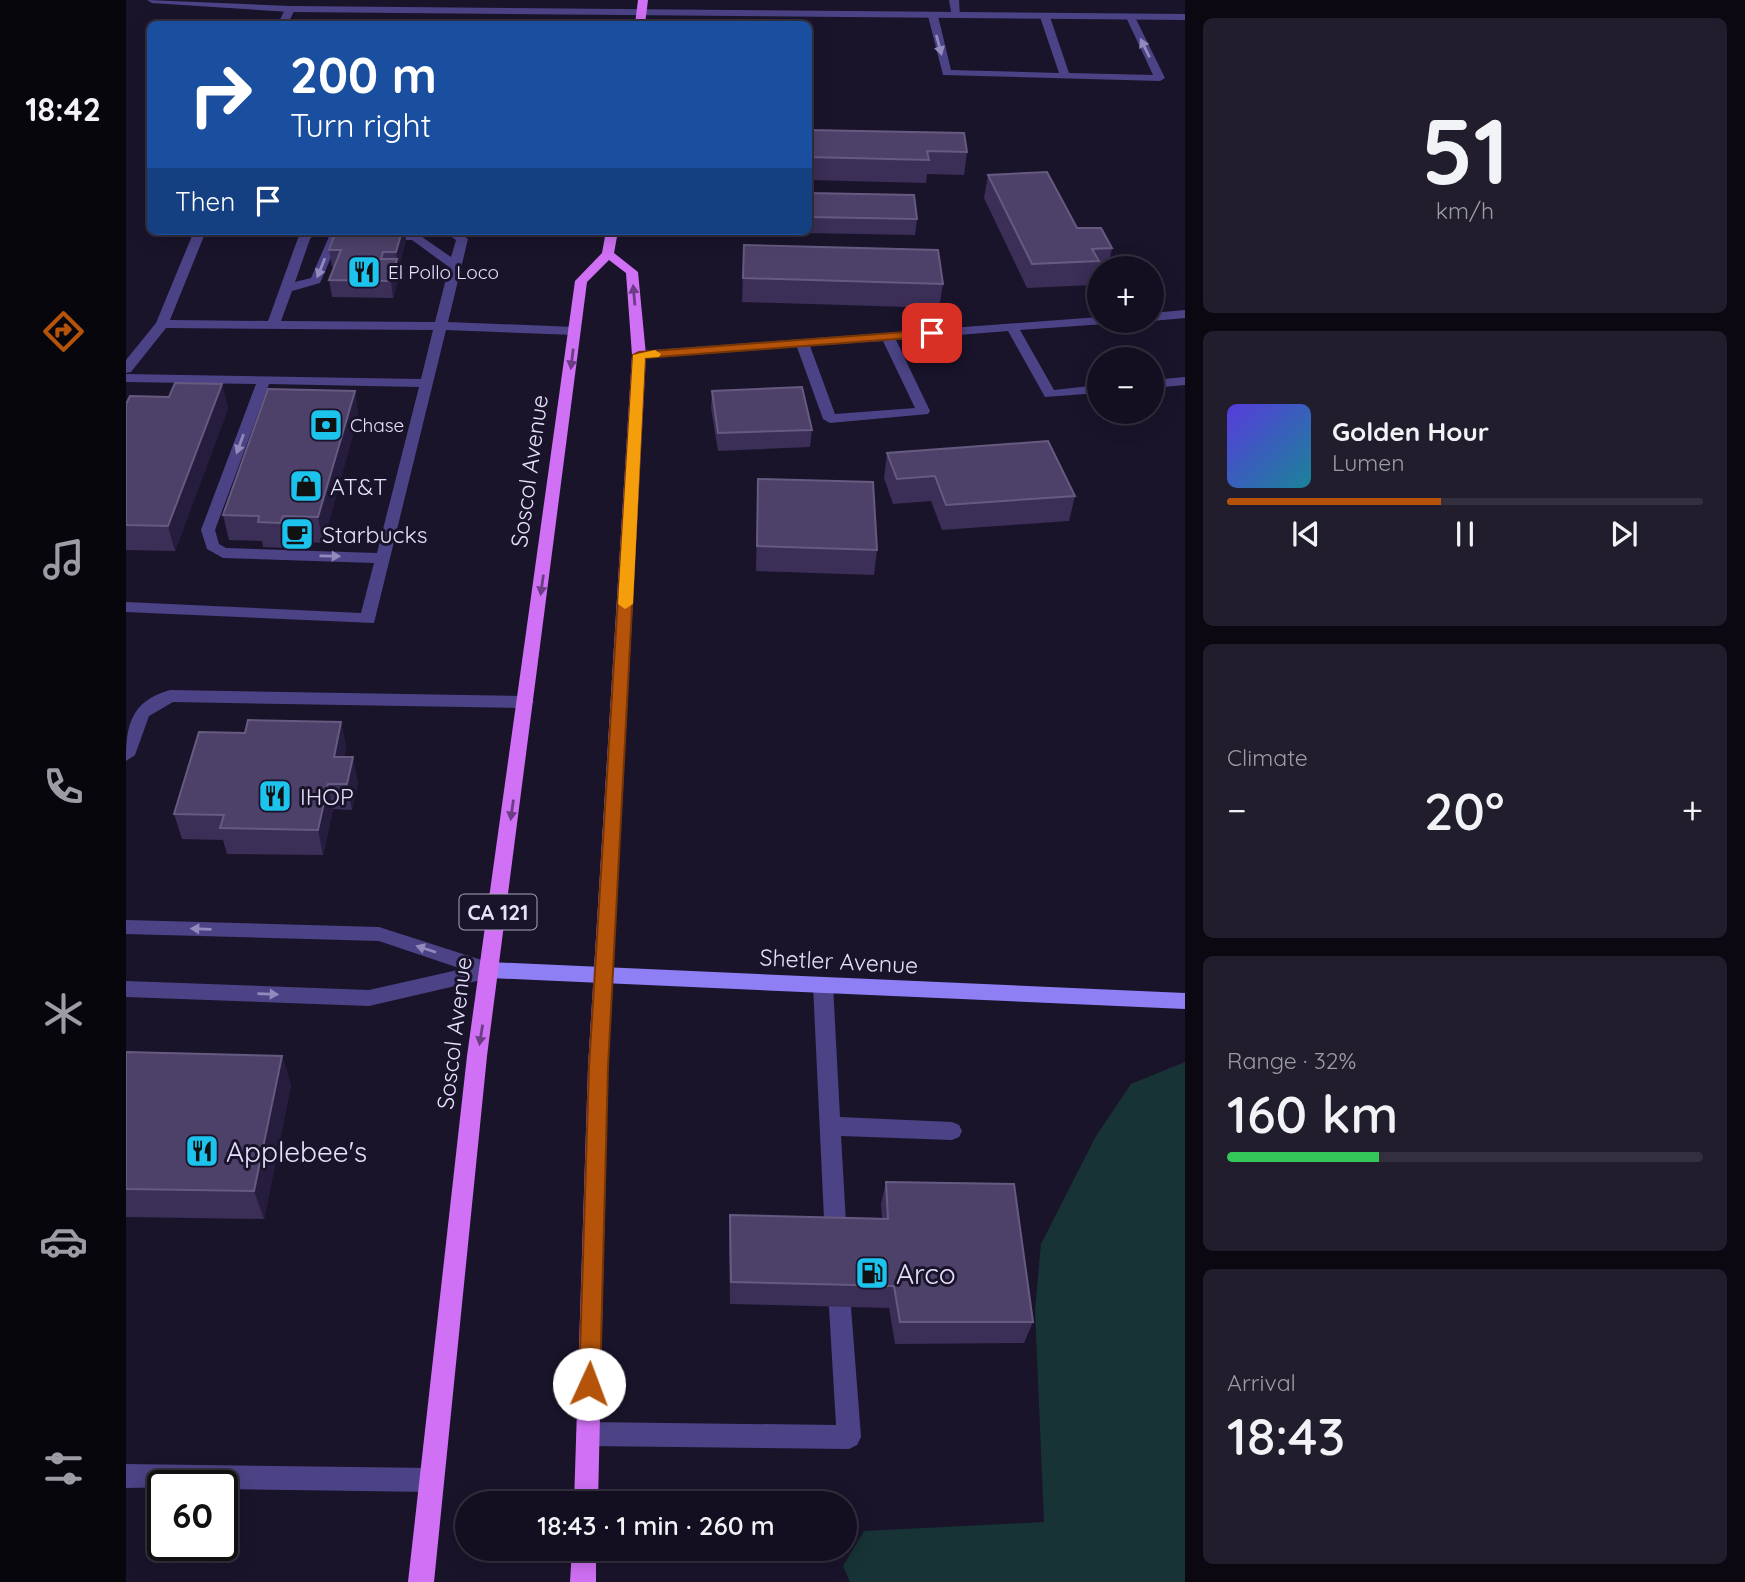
<!DOCTYPE html>
<html lang="en">
<head>
<meta charset="utf-8">
<style>
	:root { --surface:#140f20; --page:#211d2d; --text:#f1f3f6; --muted:#9d9ca5; --line:#332f3e; --accent:#b45309 }
	body { margin:0; font-family:Quicksand,sans-serif; background:var(--page); color:var(--text); height:100vh; display:flex; flex-direction:column; font-size:26px; white-space:nowrap }
	* { box-sizing:border-box; margin:0 }
	p { font-size:23px; color:var(--muted) }
	.icon { flex:none; width:38px; height:38px; fill:none; stroke:currentColor; stroke-width:2; stroke-linecap:round; stroke-linejoin:round }
	.map { position:relative; flex:1; overflow:hidden }
	.drawer { display:flex; flex-direction:column; gap:18px; padding:18px; background:#0b0812; width:560px }
	.drawer>* { flex:none }
	.top-card { position:absolute; left:21px; top:21px; width:665px; height:214px; border-radius:10px; box-shadow:0 4px 18px #0003,0 0 0 2px var(--line); background:#1a4fa0; color:#fff; overflow:hidden }
	.controls { position:absolute; left:961px; top:256px; display:grid; gap:14px }
	.controls a { display:grid; place-items:center; width:77px; height:77px; border-radius:50%; background:var(--surface); box-shadow:0 4px 18px #0003,0 0 0 2px var(--line); font-size:35px }
	.speed { position:absolute; left:21px; top:1470px; display:flex; gap:14px; font-size:35px; font-weight:700; text-align:center }
	.speed>* { display:grid; place-content:center; width:91px; height:91px; border-radius:50%; background:var(--surface); box-shadow:0 4px 18px #0003,0 0 0 2px var(--line); line-height:1 }
	.speed .limit { border:4px solid #111; border-radius:10px; background:#fff; color:#111 }
	.pin { position:absolute; display:grid; place-items:center; width:60px; height:60px; color:#fff; margin:-30px; border-radius:14px; box-shadow:0 4px 10px #0006 }
	.me { position:absolute; width:77px; margin:-38px; rotate:2deg; stroke-linejoin:round; filter:drop-shadow(0 0 5px #0008) }
	.turn { display:flex; align-items:center; gap:24px; height:147px; padding:0 28px; font-size:32px }
	.turn .icon { width:91px; height:91px; stroke-width:2.5 }
	.turn b { display:block; font-size:49px; line-height:60px }
	.then { display:flex; align-items:center; height:66px; padding:0 28px; background:#0003; gap:14px; font-size:26px }
	.big { font-size:52px; font-weight:600; line-height:1.1 }
	.drawer .card { flex:1; display:flex; flex-direction:column; justify-content:center; gap:10px; min-width:0; padding:0 24px; border-radius:10px; background:var(--page) }
	.drawer .dial { align-items:center; gap:0 }
	.dial b { font-size:91px; line-height:1 }
	.song { display:flex; align-items:center; gap:21px }
	.cover { width:84px; height:84px; border-radius:10px; background:linear-gradient(135deg,hsl(250 70% 55%),hsl(190 70% 35%)) }
	.played { height:7px; border-radius:4px; background:linear-gradient(90deg,var(--accent) 45%,var(--line) 45%) }
	.keys { display:flex; justify-content:space-around; direction:ltr }
	.heat { display:flex; justify-content:space-between; align-items:center; font-size:38px; direction:ltr }
	.charge { height:10px; border-radius:5px; background:linear-gradient(90deg,#34c759 32%,var(--line) 0) }
	.trip { position:absolute; left:329px; top:1491px; width:402px; height:70px; border-radius:35px; background:var(--surface); box-shadow:0 4px 18px #0003,0 0 0 2px var(--line); font-weight:600; line-height:70px; text-align:center }
	main { display:flex; flex:1; min-height:0 }
	.tab-bar { display:flex; flex-direction:column; width:126px; justify-content:space-around; align-items:center; background:#08060d; color:var(--muted) }
	.tab-bar .icon { width:49px; height:49px }
	.tab-bar .active { color:var(--accent) }
	.tab-bar b { font-size:32px; color:var(--text) }
	.map>svg:first-child { display:block }
</style>
</head>
<body>
<main>
<nav class="tab-bar">
<b>18:42</b>
<svg class="icon active" aria-label="directions" viewBox="0 0 24 24"><path d="M12 3l9 9-9 9-9-9zM9 14v-3h6M13 9l2 2-2 2"/></svg>
<svg class="icon" aria-label="music" viewBox="0 0 24 24"><path d="M9 18V5l10-2v13"/><circle cx="6" cy="18" r="3"/><circle cx="16" cy="16" r="3"/></svg>
<svg class="icon" aria-label="phone" viewBox="0 0 24 24"><path d="M5 4h4l2 5-3 2q2 4 5 5l2-3 5 2v4C11 20 4 13 5 4z"/></svg>
<svg class="icon" aria-label="climate" viewBox="0 0 24 24"><path d="M12 3v18M4 7l16 10M4 17L20 7"/></svg>
<svg class="icon" aria-label="car" viewBox="0 0 24 24"><path d="M5 17H2v-5l4-1 3-4h7l3 4 3 1v5h-3M9 17h6M6 11h13"/><circle cx="7" cy="17" r="2"/><circle cx="17" cy="17" r="2"/></svg>
<svg class="icon" aria-label="filters" viewBox="0 0 24 24"><path d="M4 7h16M4 17h16"/><circle cx="9" cy="7" r="2"/><circle cx="15" cy="17" r="2"/></svg>
</nav>
<div class="map">
<svg width="1059" height="1582" viewBox="0 0 1059 1582">
	<rect width="100%" height="100%" fill="#1a142b"/>
	<path fill="#173335" d="M1059 1062V1582H724L717 1566 738 1531 918 1522 909 1310 915 1244 970 1136 1005 1084Z"/>
	<g fill="none" stroke-linecap="round" stroke-linejoin="round">
		<path fill="#4c4386" fill-rule="evenodd" d="M823 0H833L834 18 826 16Z
			M164 6 169 9 162 24H152L159 9Z
			M807 13 812 16 825 70 933 73 914 17 919 14 924 17 943 73 1027 75 1000 17 1008 15 1039 78 1034 81 817 75 802 16Z
			M68 231H80L44 320 142 321 172 238 178 231H190L184 239 169 282 185 278 205 232H289L325 257 330 240 318 231H332L342 239 322 322 449 327 455 331 449 335 320 330 248 623 0 612V602L235 613 248 563 97 558 81 549 75 530 130 384 0 382V374L295 379 307 330 40 328 5 372 0 373V360L30 323ZM213 239 286 240 323 267 309 322 155 321 166 291 194 283ZM143 384 293 387 251 553 100 548 93 544 89 530Z
			M1059 310V318L1026 321 1024 320 1026 313Z
			M973 317V320H985L979 324 894 330 928 390 973 385V393L919 397 882 331 770 340 804 411 802 414 704 423 697 419 671 347 513 359 506 355 513 351ZM757 341 789 408 709 414 684 346Z
			M1059 377V385L1026 388V380Z
			M44 690 400 696 408 702 400 708 47 702 23 716 9 755 0 761C0 725 5 701 44 690Z
			M0 920 253 927 371 965 374 970 371 975 364 978 243 1006 0 997V981L243 990 336 969 253 941 0 934Z
			M697 977 704 979 707 985 714 1117 826 1122 833 1125 836 1131 833 1137 826 1140 715 1136 721 1240 718 1247 710 1250 702 1247 699 1240 687 985 690 979Z
			M714 1296 722 1299 725 1307 735 1437 731 1445 723 1449 462 1446 454 1442 450 1434 454 1426 462 1422 710 1425 703 1307 706 1299Z
			M0 1464 306 1468 315 1471 318 1480 315 1489 306 1492 96 1489V1486L0 1488Z"/>
		<path fill="#4c4386" fill-rule="evenodd" d="M21 0 164 6 1059 14V20L164 12 26 3Z"/>
		<path fill="#8e7ff5" fill-rule="evenodd" d="M364 962 1059 993V1009L364 978 357 975 354 970 357 965Z"/>
		<path fill="#d070f4" fill-rule="evenodd" d="M512 0H522L519 24H509Z
			M480 231H492L488 253 512 272 520 355 482 1067 472 1503H448L462 1067 506 355 500 273 483 260 461 282 361 1056 308 1582H282L341 1056 449 281 476 253Z
			M446 1549H470V1582H444Z"/>
	</g>
	<path fill="#3b2e57" d="M682 130 841 152 838 175 801 174 800 183 682 180Z
		M862 175 951 228 986 248 982 268H973V273H970L967 285 901 288 858 198Z
		M682 193 791 219 789 235 622 232V231H682Z
		M210 231H279L280 241 272 269 273 276 267 298 206 297 203 280 209 267H206L203 250Z
		M618 245 817 284 813 308 616 302Z
		M96 384 102 409 49 551 0 550V404L43 397Z
		M229 391 232 416 197 543 162 541 160 548 137 547 136 541 103 540 97 515Z
		M586 391 686 430 684 447 592 451 585 408Z
		M761 453 949 496 943 521 816 530 805 501 767 504 758 478Z
		M632 479 751 550 748 575 630 571Z
		M215 722 220 747 218 757 232 782 226 810 207 809 197 855 101 854 97 840 56 839 48 814 119 733Z
		M0 1052 156 1056 165 1085 138 1219 0 1217Z
		M760 1182 907 1322 898 1343 769 1344 763 1308 604 1304 603 1238 604 1215 756 1218 755 1204Z"/>
	<path fill="#261c3e" d="M276 231H279L280 241 272 269 270 252Z
		M271 259 273 276 267 298 265 281Z
		M96 384 102 409 49 551 42 526Z
		M229 391 232 416 197 543 192 517Z
		M157 516 162 541 160 548 154 523Z
		M215 722 220 747 213 782 208 757Z
		M227 757 232 782 226 810 221 784Z
		M202 784 207 809 197 855 192 830Z
		M156 1056 165 1085 138 1219 128 1191Z"/>
	<path fill="#4d4169" stroke="#665a80" stroke-width="2" d="M682 130 838 133 841 152 801 151 803 160 682 157Z
		M921 172 951 228H975L986 248 966 249 973 261 906 264 862 175Z
		M682 193 788 195 791 219 682 217Z
		M210 231H276L270 252H257L255 259H271L265 281 203 280 215 250H203Z
		M618 245 812 250 817 284 617 278Z
		M49 383 96 384 42 526 0 525V404L4 396 43 397Z
		M676 387 686 430 592 433 586 391Z
		M142 389 229 391 192 517 157 516 154 523 132 522 133 516 97 515Z
		M922 441 949 496 820 505 809 476 771 479 761 453Z
		M632 479 747 482 751 550 631 546Z
		M122 720 215 722 208 757H227L221 784H202L192 830 94 828 98 815 48 814 73 732 119 733Z
		M0 1052 156 1056 128 1191 0 1189Z
		M760 1182 888 1184 907 1322H774L768 1286 605 1282 604 1215 762 1219Z"/>
	<defs><path id="oneway-solid" d="M-6-.8H1V-3.2L6.5 0L1 3.2V.8H-6Z" transform="scale(1.75)"/></defs>
	<g fill="#928abc">
		<use href="#oneway-solid" transform="translate(813 45) rotate(75)"/>
		<use href="#oneway-solid" transform="translate(1019 48) rotate(-116)"/>
		<use href="#oneway-solid" transform="translate(195 268) rotate(112)"/>
		<use href="#oneway-solid" transform="translate(114 444) rotate(110)"/>
		<use href="#oneway-solid" transform="translate(204 556) rotate(1)"/>
		<use href="#oneway-solid" transform="translate(75 929) rotate(-178)"/>
		<use href="#oneway-solid" transform="translate(300 949) rotate(-162)"/>
		<use href="#oneway-solid" transform="translate(142 994) rotate(2)"/>
	</g>
	<g fill="#6c3d85">
		<use href="#oneway-solid" transform="translate(508 295) rotate(-95)"/>
		<use href="#oneway-solid" transform="translate(446 359) rotate(97)"/>
		<use href="#oneway-solid" transform="translate(416 585) rotate(98)"/>
		<use href="#oneway-solid" transform="translate(386 810) rotate(98)"/>
		<use href="#oneway-solid" transform="translate(355 1035) rotate(99)"/>
	</g>
	<path fill="#b45309" stroke="#753606" stroke-width="2" d="M806 330 812 333 810 336 519 358 482 1067 474 1384 471 1392 463 1395 456 1392 453 1384 463 1067 507 355 513 352Z"/>
	<path fill="#f59e0b" d="M529 350 535 354 533 357 519 358 507 604 499 609 492 604 507 355Z"/>
	<defs>
		<symbol id="restaurant-square" viewBox="-11 -11 22 22"><rect x="-9" y="-9" width="18" height="18" rx="4" fill="#1cc3ed" stroke="#1a142b"/><path d="M-5-6h1v4h1v-4h1v4h1v-4h1v5L-1.5 .5V6h-2V.5L-5-1ZM5-6V6H3V1.5H1.5Q1.5-4 5-6Z" fill="#111"/></symbol>
		<symbol id="bank-square" viewBox="-11 -11 22 22"><rect x="-9" y="-9" width="18" height="18" rx="4" fill="#1cc3ed" stroke="#1a142b"/><path d="M-6-4H6V4H-6ZM0-2.3a2.3 2.3 0 1 0 0 4.6a2.3 2.3 0 1 0 0-4.6Z" fill="#111"/></symbol>
		<symbol id="shop-square" viewBox="-11 -11 22 22"><rect x="-9" y="-9" width="18" height="18" rx="4" fill="#1cc3ed" stroke="#1a142b"/><path d="M-5-2.5h2.3a2.7 3.5 0 0 1 5.4 0H5L5.5 6h-11ZM-1.5-2.5h3a1.5 2.3 0 0 0-3 0Z" fill="#111"/></symbol>
		<symbol id="cafe-square" viewBox="-11 -11 22 22"><rect x="-9" y="-9" width="18" height="18" rx="4" fill="#1cc3ed" stroke="#1a142b"/><path d="M-5.5-4.5H6V0H3Q3 3.5 0 3.5H-2.5Q-5.5 3.5-5.5 0ZM3-3.2v2h1.7v-2ZM-6 4.5H4V6H-6Z" fill="#111"/></symbol>
		<symbol id="fuel-square" viewBox="-11 -11 22 22"><rect x="-9" y="-9" width="18" height="18" rx="4" fill="#1cc3ed" stroke="#1a142b"/><path d="M-5.5-6h7V0h2V4h1.3V-2.5L3-4.5l.8-.8L6-3V5H2.5V1h-1V6h-7ZM-4.2-4.7v3.2H.2V-4.7Z" fill="#111"/></symbol>
	</defs>
	<g fill-rule="evenodd">
		<use href="#restaurant-square" x="219" y="253" width="38" height="38"/>
		<use href="#bank-square" x="181" y="406" width="38" height="38"/>
		<use href="#shop-square" x="161" y="467" width="38" height="38"/>
		<use href="#cafe-square" x="152" y="515" width="38" height="38"/>
		<use href="#restaurant-square" x="130" y="777" width="38" height="38"/>
		<use href="#restaurant-square" x="57" y="1132" width="38" height="38"/>
		<use href="#fuel-square" x="727" y="1254" width="38" height="38"/>
	</g>
	<g text-anchor="middle" dominant-baseline="central" stroke-width="6" stroke-linejoin="round" paint-order="stroke">
		<g font-size="19" fill="#e7e0fd" stroke="#1a142b" text-anchor="start">
			<text x="262" y="272">El Pollo Loco</text>
			<text x="224" y="425">Chase</text>
		</g>
		<rect fill="#1a142b" stroke="#aaa3be" stroke-width="2" x="333.5" y="894.5" width="77" height="35" rx="5"/>
		<g font-size="21" font-weight="bold" fill="#e7e0fd">
			<text x="372" y="912">CA 121</text>
		</g>
		<g font-size="23" fill="#e7e0fd" stroke="#1a142b">
			<text transform="translate(403 471) rotate(-82)">Soscol Avenue</text>
			<text transform="translate(713 961) rotate(3)">Shetler Avenue</text>
			<text transform="translate(328 1033) rotate(-83)">Soscol Avenue</text>
		</g>
		<g font-size="23" fill="#e7e0fd" stroke="#1a142b" text-anchor="start">
			<text x="204" y="486">AT&amp;T</text>
			<text x="196" y="534">Starbucks</text>
			<text x="174" y="796">IHOP</text>
		</g>
		<g font-size="28" fill="#e7e0fd" stroke="#1a142b" text-anchor="start">
			<text x="100" y="1151">Applebee's</text>
			<text x="770" y="1273">Arco</text>
		</g>
	</g>
</svg>
<div class="controls">
<a>+</a>
<a>−</a>
</div>
<div class="speed"><div class="limit">60</div></div>
<div class="pin" style="left:806px;top:333px;background:#d93025"><svg class="icon" aria-label="arrive" viewBox="0 0 24 24"><path d="M6 21V4h12l-3 4 3 4H6"/></svg></div>
<svg class="me" style="left:463px;top:1384px" viewBox="-20 -20 40 40"><circle r="19" fill="#fff"/><path d="M0-13L10 11 0 6-10 11z" fill="#b45309"/></svg>
<div class="trip">18:43 · 1 min · 260 m</div>
<div class="top-card">
<div class="turn"><svg class="icon" aria-label="right" viewBox="0 0 24 24"><path d="M7 20v-9h11M14 6l5 5-5 5"/></svg><div><b>200 m</b>Turn right</div></div>
<div class="then">Then<svg class="icon" aria-label="arrive" viewBox="0 0 24 24"><path d="M6 21V4h12l-3 4 3 4H6"/></svg></div>
</div>
</div>
<section class="drawer">
<div class="card dial"><b>51</b><p>km/h</p></div>
<div class="card">
<div class="song"><i class="cover"></i><div><b>Golden Hour</b><p>Lumen</p></div></div>
<div class="played"></div>
<div class="keys"><svg class="icon" aria-label="previous" viewBox="0 0 24 24"><path d="M18 5L8 12l10 7zM5 5v14"/></svg><svg class="icon" aria-label="pause" viewBox="0 0 24 24"><path d="M8 5v14M16 5v14"/></svg><svg class="icon" aria-label="next" viewBox="0 0 24 24"><path d="M6 5l10 7-10 7zM19 5v14"/></svg></div>
</div>
<div class="card"><p>Climate</p>
<div class="heat"><a>−</a><b class="big">20°</b><a>+</a></div>
</div>
<div class="card"><p>Range · 32%</p><b class="big">160 km</b><div class="charge"></div></div>
<div class="card"><p>Arrival</p><b class="big">18:43</b></div>
</section>
</main>
</body>
</html>
